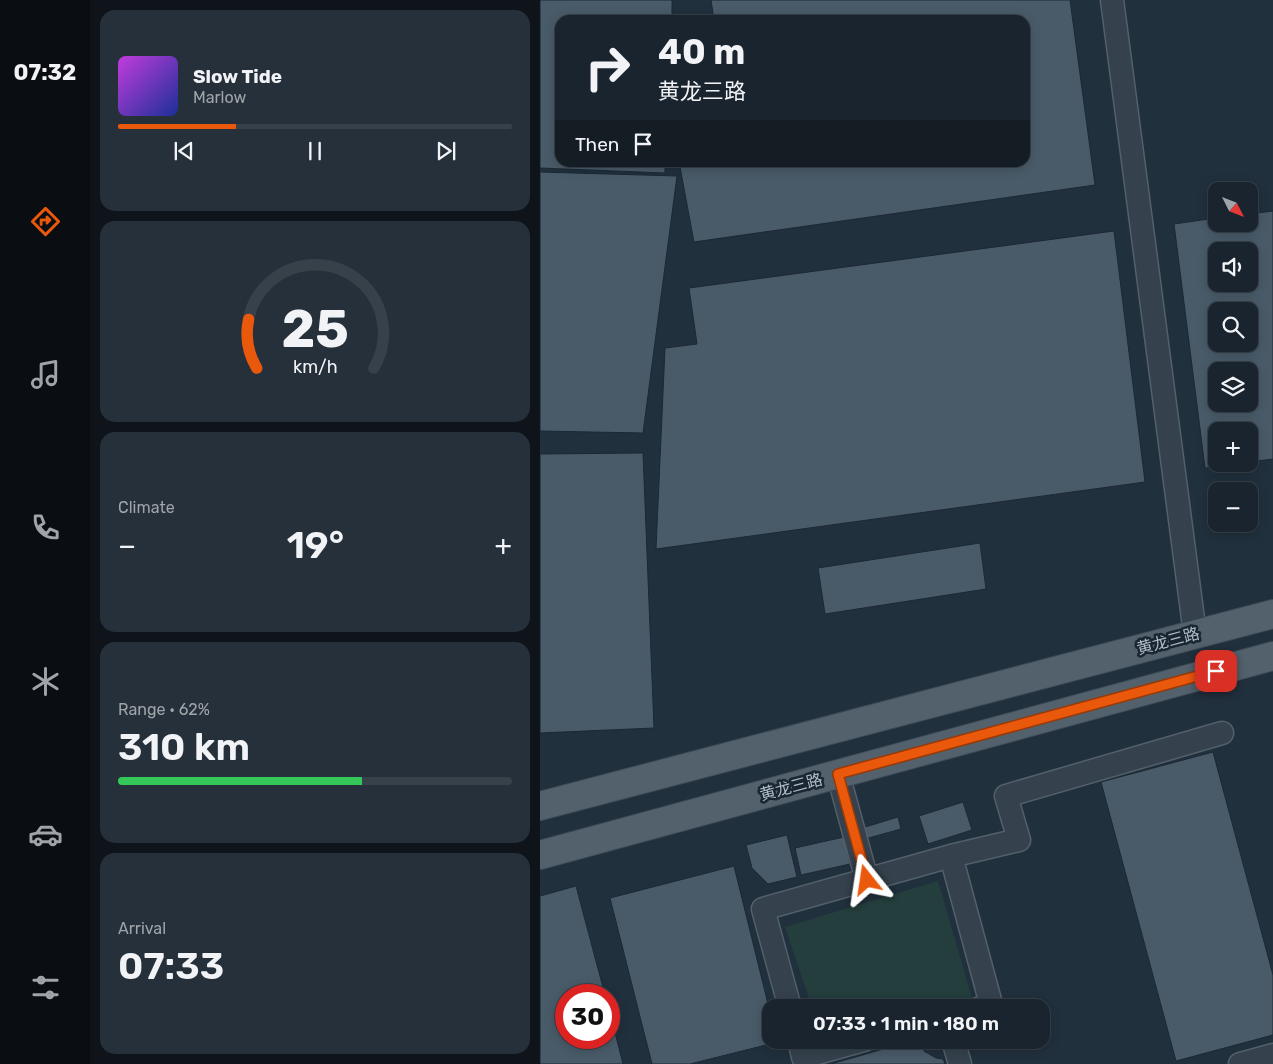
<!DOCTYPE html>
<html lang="en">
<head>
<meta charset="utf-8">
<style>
	:root { --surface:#19242e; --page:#26303a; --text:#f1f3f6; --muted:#9fa4aa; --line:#37414a; --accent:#ea580c }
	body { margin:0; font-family:Rubik,"Noto Sans SC",sans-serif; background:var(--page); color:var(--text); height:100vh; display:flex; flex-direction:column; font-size:19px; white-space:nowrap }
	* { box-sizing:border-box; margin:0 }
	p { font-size:16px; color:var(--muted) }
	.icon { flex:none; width:28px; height:28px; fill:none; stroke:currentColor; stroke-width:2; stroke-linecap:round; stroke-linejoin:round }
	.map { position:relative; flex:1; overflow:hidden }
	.panel { display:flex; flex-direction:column; gap:10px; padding:10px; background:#0e1419; width:450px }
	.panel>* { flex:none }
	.top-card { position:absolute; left:15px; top:15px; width:475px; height:152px; border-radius:15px; box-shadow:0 2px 12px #0003,0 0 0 1px var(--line); background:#19242e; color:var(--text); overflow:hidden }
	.needle { width:32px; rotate:132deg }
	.buttons { position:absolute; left:668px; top:182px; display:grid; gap:10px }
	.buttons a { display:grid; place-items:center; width:50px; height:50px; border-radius:10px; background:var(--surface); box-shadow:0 2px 12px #0003,0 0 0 1px var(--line); font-size:25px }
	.speed { position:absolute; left:15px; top:984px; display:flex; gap:10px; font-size:25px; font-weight:700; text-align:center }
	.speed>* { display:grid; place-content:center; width:65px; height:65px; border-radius:50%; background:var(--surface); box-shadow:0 2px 12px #0003,0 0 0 1px var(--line); line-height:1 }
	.speed .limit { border:8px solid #d22; background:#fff; color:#111 }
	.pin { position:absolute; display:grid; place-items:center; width:42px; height:42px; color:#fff; margin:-21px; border-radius:10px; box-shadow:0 2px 8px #0006 }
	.me { position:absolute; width:55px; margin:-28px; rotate:345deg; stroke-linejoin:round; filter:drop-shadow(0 0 4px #0008) }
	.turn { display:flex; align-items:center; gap:18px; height:105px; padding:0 20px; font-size:22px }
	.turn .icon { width:65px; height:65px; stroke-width:2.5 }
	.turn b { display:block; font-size:35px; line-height:42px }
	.then { display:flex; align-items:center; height:48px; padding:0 20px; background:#0003; gap:10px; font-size:19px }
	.big { font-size:38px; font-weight:600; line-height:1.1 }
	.panel .widget { flex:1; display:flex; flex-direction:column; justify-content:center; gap:8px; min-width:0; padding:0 18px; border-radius:15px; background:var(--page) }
	.panel .dial { align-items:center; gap:0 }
	.dial svg { height:130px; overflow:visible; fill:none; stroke:var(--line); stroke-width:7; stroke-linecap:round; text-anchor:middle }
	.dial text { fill:var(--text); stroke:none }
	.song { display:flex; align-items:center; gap:15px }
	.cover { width:60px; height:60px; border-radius:8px; background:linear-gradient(135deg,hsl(290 70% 55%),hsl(230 70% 35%)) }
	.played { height:5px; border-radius:2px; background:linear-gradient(90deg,var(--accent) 30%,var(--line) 30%) }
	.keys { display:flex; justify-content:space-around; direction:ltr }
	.heat { display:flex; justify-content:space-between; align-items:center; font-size:28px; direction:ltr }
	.charge { height:8px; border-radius:4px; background:linear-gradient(90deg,#34c759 62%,var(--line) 0) }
	.trip { position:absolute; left:222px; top:999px; width:288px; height:50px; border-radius:15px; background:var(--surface); box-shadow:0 2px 12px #0003,0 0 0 1px var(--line); font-weight:600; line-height:50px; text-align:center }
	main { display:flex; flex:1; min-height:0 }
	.dock { display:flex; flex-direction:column; width:90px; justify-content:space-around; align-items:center; background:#0a0e12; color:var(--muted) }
	.dock .icon { width:35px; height:35px }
	.dock .on { color:var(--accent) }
	.dock b { font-size:22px; color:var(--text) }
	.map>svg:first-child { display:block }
</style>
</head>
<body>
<main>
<nav class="dock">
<b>07:32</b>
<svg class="icon on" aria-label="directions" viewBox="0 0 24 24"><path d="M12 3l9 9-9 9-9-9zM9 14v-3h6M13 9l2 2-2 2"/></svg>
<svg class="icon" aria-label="music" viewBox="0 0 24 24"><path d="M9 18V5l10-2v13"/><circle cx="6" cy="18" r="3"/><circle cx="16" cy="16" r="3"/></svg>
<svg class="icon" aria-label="phone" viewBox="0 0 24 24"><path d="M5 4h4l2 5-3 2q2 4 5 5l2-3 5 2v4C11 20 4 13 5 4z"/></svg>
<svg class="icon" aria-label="climate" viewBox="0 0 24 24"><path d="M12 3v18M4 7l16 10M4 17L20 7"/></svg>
<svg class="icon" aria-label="car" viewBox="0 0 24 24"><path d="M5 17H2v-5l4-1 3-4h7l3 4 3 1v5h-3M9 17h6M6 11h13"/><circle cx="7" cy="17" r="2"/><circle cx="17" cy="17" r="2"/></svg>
<svg class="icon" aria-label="filters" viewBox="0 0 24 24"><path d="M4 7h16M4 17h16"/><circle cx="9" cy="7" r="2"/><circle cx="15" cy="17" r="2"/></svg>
</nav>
<section class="panel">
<div class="widget">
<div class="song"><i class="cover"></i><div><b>Slow Tide</b><p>Marlow</p></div></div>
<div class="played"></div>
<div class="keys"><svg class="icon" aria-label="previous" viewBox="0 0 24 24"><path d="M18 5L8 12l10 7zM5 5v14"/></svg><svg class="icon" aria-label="pause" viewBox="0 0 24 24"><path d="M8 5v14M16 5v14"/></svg><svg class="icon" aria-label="next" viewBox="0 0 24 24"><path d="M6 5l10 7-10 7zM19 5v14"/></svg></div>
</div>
<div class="widget dial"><svg viewBox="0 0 100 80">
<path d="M14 69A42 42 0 1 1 86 69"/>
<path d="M14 69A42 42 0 0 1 9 39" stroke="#ea580c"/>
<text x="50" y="56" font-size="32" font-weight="700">25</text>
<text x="50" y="72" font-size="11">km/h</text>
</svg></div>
<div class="widget"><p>Climate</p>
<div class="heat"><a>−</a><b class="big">19°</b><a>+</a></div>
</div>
<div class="widget"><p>Range · 62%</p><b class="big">310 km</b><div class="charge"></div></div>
<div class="widget"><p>Arrival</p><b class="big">07:33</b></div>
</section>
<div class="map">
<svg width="733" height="1064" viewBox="0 0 733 1064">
	<rect width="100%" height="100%" fill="#21303d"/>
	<path fill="#233e3d" d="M398 881 432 998 402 1007H272L245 927Z"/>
	<path fill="#495b69" stroke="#1c2934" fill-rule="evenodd" d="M0 0H132V20H20V162H125V173L0 168Z
		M171 0H530L555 185 154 242 140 167 157 165V162H485V20H174Z
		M0 172 137 176 103 433 0 431Z
		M733 211V459L709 462V431H676V464H698L665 468 634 224 676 218V224H709V214ZM676 251H709V284H676ZM676 311H709V344H676ZM676 371H709V404H676Z
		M574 231 605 482 116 549 125 348 157 344 149 288Z
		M103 453 114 728 0 733V454Z
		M440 543 446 589 285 614 278 568Z
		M673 752 733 975V1035L636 1061 561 782Z
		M423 802 432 830 388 844 379 816Z
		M358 817 361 829 325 839 322 828Z
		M247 835 257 877 228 884 212 868 206 845Z
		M304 837 310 864 261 875 255 848Z
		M194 866 231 1016V1040L238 1042 150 1064H112L70 898Z
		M36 886 65 995H26V1038H69V1009L83 1064H0V896Z
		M375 1040H380L384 1051 396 1058 403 1059 405 1064H291Z"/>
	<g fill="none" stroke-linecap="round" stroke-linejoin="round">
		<defs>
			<path id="minor" d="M572 0 655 634
				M298 774 327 880
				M411 856 479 840 466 796 682 733
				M250 1008 223 909 411 856 451 1004 440 1008
				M259 1040 263 1057 324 1040
				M413 1040 420 1064
				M700 1064 733 1055"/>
			<path id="major" d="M0 806 733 614
				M0 855 733 656"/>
		</defs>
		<use href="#minor" stroke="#53606b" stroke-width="25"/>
		<use href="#major" stroke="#3e4b56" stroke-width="30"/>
		<use href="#minor" stroke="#35424d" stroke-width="22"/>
		<use href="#major" stroke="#53616d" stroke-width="28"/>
	</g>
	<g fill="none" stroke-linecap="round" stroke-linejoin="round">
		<defs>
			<path id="route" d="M327 880 298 774 676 671"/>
		</defs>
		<use href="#route" stroke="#983908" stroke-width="12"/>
		<use href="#route" stroke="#ea580c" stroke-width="9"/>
	</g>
	<g text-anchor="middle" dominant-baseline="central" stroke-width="5" stroke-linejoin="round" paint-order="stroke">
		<g font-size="16" fill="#b0bdc9" stroke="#1a2732">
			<text transform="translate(628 641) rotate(-15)">黄龙三路</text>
			<text transform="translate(251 787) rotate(-15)">黄龙三路</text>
		</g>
	</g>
</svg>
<div class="buttons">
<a><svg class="needle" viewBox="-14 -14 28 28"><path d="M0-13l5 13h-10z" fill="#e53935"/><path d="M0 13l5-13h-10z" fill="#9fa4aa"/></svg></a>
<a><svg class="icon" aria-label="sound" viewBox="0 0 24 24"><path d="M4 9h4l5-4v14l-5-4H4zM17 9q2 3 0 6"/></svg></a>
<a><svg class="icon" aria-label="search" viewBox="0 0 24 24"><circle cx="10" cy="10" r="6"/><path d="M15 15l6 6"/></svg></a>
<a><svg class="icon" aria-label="layers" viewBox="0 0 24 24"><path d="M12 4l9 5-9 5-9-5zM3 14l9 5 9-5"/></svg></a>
<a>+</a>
<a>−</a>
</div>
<div class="speed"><div class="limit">30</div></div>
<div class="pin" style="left:676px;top:671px;background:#d93025"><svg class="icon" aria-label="arrive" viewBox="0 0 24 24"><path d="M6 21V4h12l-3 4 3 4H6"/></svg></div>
<svg class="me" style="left:327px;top:880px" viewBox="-20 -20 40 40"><path d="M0-17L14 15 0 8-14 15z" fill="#ea580c" stroke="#fff" stroke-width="4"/></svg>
<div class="trip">07:33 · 1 min · 180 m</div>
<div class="top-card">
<div class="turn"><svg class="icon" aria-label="right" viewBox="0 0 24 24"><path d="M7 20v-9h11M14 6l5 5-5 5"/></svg><div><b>40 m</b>黄龙三路</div></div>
<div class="then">Then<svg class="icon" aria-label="arrive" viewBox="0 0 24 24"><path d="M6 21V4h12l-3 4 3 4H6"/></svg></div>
</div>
</div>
</main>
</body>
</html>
